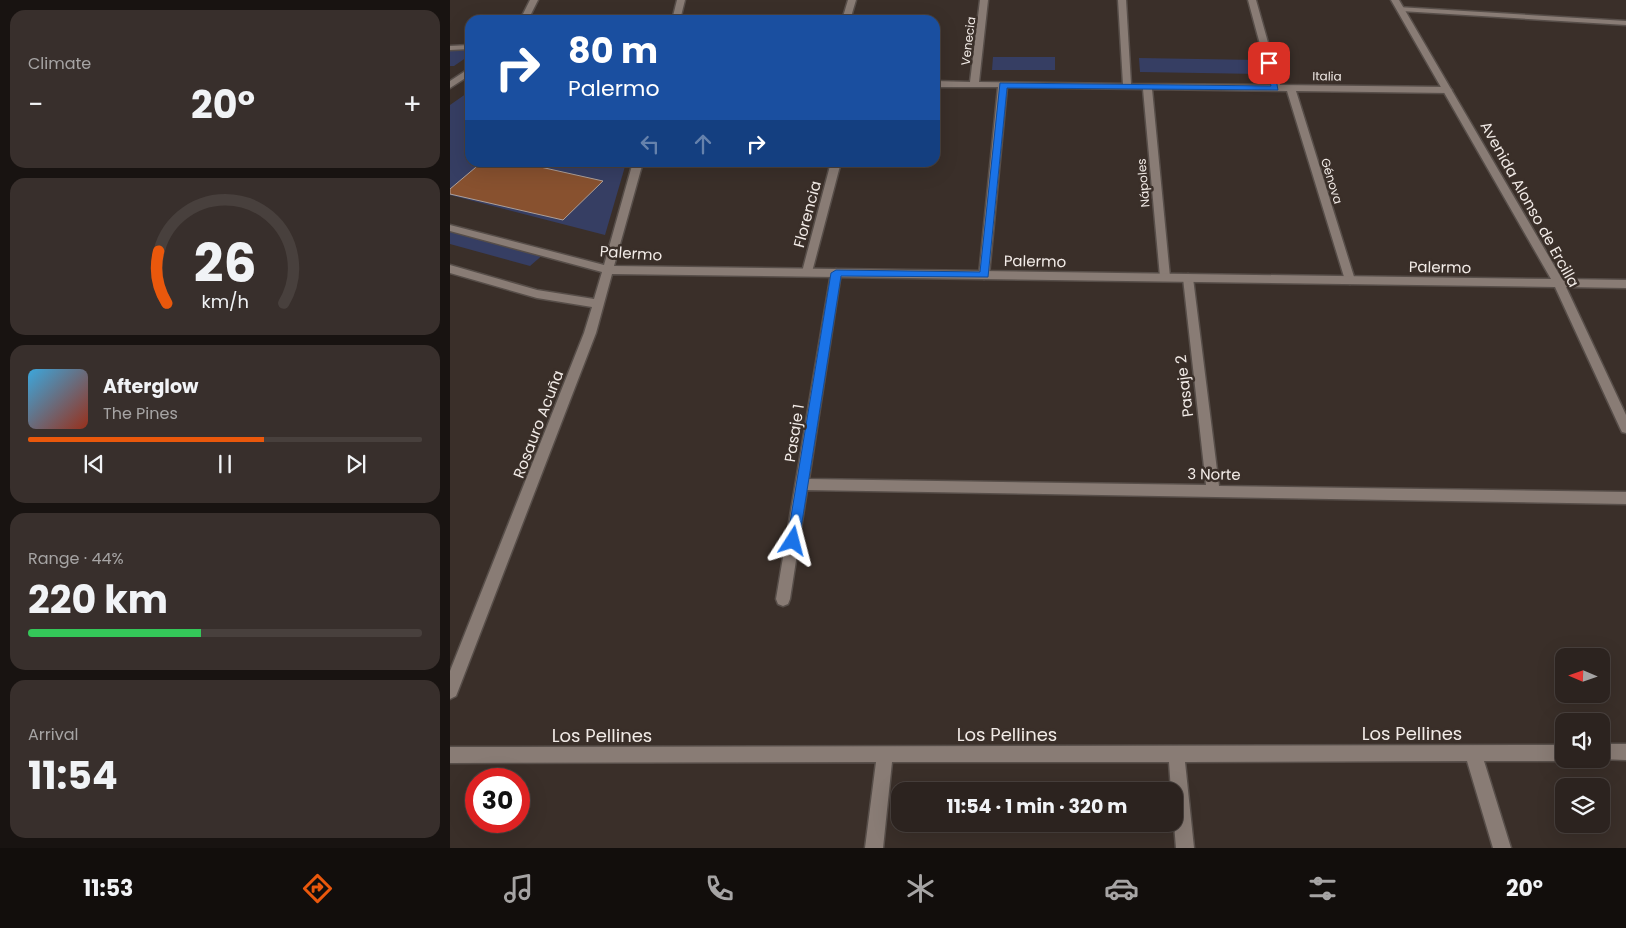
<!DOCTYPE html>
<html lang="en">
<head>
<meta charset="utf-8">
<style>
	:root { --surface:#2c231f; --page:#382f2c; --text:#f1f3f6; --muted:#a6a4a4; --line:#48403d; --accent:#ea580c }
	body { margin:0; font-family:Poppins,sans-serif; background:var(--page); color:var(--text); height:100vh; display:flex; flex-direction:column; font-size:19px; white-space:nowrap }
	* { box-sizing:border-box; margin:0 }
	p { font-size:16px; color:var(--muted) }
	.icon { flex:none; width:28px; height:28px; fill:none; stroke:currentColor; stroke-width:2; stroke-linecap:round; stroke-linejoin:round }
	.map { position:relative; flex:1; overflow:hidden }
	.details { display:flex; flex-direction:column; gap:10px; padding:10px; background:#181311; width:450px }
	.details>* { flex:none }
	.hud { position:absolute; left:15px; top:15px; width:475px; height:152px; border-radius:15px; box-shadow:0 5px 20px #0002,0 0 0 1px var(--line); background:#1a4fa0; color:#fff; overflow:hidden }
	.needle { width:32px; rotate:272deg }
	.tools { position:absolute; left:1105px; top:648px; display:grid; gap:10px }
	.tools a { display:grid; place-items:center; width:55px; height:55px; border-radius:10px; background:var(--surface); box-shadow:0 5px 20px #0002,0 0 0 1px var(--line); font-size:25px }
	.speed { position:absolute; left:15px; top:768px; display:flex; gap:10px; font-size:25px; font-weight:700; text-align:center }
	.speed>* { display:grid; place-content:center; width:65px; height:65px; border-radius:50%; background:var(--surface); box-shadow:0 5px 20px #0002,0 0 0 1px var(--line); line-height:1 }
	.speed .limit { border:8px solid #d22; background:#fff; color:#111 }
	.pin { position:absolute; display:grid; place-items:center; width:42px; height:42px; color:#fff; margin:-21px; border-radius:10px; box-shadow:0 2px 8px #0006 }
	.me { position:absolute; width:55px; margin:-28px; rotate:9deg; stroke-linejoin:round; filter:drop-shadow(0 0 4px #0008) }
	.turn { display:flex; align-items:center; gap:18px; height:105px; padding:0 20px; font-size:22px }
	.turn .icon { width:65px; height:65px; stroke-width:2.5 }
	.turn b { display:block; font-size:35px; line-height:42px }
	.lanes { display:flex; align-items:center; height:48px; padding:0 20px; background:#0003; justify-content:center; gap:25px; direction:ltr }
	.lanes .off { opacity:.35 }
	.big { font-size:38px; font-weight:700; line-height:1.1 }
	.details .tile { flex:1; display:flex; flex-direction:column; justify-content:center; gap:8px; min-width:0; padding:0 18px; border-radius:15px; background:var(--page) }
	.details .dial { align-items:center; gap:0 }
	.dial svg { height:130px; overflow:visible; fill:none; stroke:var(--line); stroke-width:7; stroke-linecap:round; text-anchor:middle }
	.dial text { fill:var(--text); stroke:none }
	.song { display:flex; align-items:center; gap:15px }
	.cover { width:60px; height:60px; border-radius:8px; background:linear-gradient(135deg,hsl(200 70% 55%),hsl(10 70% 35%)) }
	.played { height:5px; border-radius:2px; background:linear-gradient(90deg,var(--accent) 60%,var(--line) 60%) }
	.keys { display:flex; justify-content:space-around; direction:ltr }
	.heat { display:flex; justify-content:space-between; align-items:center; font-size:28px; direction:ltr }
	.charge { height:8px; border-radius:4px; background:linear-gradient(90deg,#34c759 44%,var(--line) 0) }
	.trip { position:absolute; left:441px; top:782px; width:292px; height:50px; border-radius:15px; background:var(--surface); box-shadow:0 5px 20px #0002,0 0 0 1px var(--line); font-weight:700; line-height:50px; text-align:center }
	.menu { display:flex; height:80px; justify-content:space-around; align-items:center; background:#120e0c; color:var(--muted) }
	.menu .icon { width:35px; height:35px }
	.menu .current { color:var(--accent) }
	.menu b { font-size:22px; color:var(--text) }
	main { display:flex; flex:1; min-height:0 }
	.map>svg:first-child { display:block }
</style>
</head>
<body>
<main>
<section class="details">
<div class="tile"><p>Climate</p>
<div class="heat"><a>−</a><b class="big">20°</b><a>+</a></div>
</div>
<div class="tile dial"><svg viewBox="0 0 100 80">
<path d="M14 69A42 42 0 1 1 86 69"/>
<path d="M14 69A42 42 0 0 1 9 37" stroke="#ea580c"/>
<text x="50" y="56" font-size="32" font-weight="700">26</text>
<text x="50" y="72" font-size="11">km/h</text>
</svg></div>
<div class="tile">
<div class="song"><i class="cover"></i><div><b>Afterglow</b><p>The Pines</p></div></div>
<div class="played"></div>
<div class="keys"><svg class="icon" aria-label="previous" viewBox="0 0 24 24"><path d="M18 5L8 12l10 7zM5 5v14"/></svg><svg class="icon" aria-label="pause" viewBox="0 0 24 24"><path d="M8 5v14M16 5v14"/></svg><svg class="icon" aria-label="next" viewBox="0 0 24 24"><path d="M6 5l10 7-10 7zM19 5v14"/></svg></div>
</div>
<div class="tile"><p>Range · 44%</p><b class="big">220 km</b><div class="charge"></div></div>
<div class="tile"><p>Arrival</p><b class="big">11:54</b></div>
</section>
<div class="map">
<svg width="1176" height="848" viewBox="0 0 1176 848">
	<rect width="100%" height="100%" fill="#3a2f29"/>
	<path fill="#363e63" d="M20 49V55L4 66H0V50Z
		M543 57H605V70H542Z
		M689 58 808 60 811 74 690 72Z
		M20 91V162L176 163 155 235 0 195V105Z
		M0 228 95 253 80 266 0 244Z"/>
	<path fill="#88512f" stroke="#aea099" d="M32 162H68L153 181 113 220 0 194V189Z"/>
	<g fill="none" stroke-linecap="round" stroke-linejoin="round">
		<defs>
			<path id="street" d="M80 0H88L78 20H70Z
				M398 0H406L400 20H392Z
				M530 0H538L529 82 673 84 668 0H676L681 84 821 85 798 0H806L830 85 998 87 1002 90 998 93 846 91 905 280 900 284 895 280 837 91 702 89 720 277 715 281 710 277 693 89 557 87 539 275 534 279 529 275 548 87H485V81L520 82Z
				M948 7 1176 21V25L951 11H948Z
				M20 45V49L0 50V46Z
				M20 68V75L0 88V81Z
				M381 162H391L362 272 357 276 352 272Z
				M386 269 391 273 359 479 756 485 733 278 738 274 743 278 769 486 1176 492V504L357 490 340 599 338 604 333 606 328 604 326 599 381 273Z
				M1151 744H1176V760L1148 759H1151Z
				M1114 745V759H1120L1114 761H1034L1061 848H1043L1017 761 735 762 744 848H726L724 824 725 791H721L719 762H442L433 848H415L426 762 0 763V747Z"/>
			<path id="secondary" d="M227 0H235L230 20H222Z
				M941 0H949L1112 279 1176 280V288L1116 287 1176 415V433L1172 432 1170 428 1105 287 162 274 146 333 8 691 6 696 0 699V671L134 333 142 307 87 298 0 273V265L87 290 144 299 152 272 0 231V225L154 265 183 162H193L164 266 1101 279Z"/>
		</defs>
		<use href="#street" stroke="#574e49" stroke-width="3"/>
		<use href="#secondary" stroke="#574e49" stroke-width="3"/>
		<use href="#street" fill="#897c75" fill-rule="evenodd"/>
		<use href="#secondary" fill="#897c75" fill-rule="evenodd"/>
	</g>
	<path fill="#1a73e8" stroke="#114b97" d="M819 61 823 63 828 90 557 88 538 277 391 276 349 541 347 545 343 547 338 545 337 541 381 273 386 270 530 272 550 83 821 86 815 63Z"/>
	<g text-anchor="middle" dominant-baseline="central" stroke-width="5" stroke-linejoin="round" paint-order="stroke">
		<g font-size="12" fill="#f2ebe7" stroke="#3a2f29">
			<text transform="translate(518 41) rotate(-83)">Venecia</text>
			<text transform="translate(877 76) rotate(1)">Italia</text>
			<text transform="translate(882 181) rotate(73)">Génova</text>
			<text transform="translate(693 183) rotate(-95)">Nápoles</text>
		</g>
		<g font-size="15" fill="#f2ebe7" stroke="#3a2f29">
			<text transform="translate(1080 204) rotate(61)">Avenida Alonso de Ercilla</text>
			<text transform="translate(357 214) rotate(-75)">Florencia</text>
			<text transform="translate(181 253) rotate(4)">Palermo</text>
			<text transform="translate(585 261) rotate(1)">Palermo</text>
			<text transform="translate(990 267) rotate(1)">Palermo</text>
			<text transform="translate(734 386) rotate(-97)">Pasaje 2</text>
			<text transform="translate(88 424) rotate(-69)">Rosauro Acuña</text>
			<text transform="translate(344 433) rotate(-81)">Pasaje 1</text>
			<text transform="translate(764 474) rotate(1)">3 Norte</text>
		</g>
		<g font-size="18" fill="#f2ebe7" stroke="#3a2f29">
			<text x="962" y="733">Los Pellines</text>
			<text x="557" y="734">Los Pellines</text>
			<text x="152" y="735">Los Pellines</text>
		</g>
	</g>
</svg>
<div class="tools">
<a><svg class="needle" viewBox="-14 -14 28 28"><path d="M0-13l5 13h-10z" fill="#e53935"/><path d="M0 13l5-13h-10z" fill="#a6a4a4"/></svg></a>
<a><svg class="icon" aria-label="sound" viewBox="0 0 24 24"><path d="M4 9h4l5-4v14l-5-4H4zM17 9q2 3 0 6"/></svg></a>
<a><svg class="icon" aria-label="layers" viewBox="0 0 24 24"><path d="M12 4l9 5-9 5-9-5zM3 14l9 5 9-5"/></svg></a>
</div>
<div class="speed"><div class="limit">30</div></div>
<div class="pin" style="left:819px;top:63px;background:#d93025"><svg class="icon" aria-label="arrive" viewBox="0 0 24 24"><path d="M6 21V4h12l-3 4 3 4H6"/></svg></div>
<svg class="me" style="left:343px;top:541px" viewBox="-20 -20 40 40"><path d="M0-17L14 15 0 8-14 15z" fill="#1a73e8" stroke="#fff" stroke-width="4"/></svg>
<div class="trip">11:54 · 1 min · 320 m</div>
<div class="hud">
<div class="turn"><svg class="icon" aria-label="right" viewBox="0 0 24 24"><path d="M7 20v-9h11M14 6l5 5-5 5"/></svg><div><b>80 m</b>Palermo</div></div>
<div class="lanes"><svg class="icon off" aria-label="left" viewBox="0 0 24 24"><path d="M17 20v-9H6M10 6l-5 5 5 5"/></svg><svg class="icon off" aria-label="ahead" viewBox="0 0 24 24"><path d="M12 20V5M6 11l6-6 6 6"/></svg><svg class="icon" aria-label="right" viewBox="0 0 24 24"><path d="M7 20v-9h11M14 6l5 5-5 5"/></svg></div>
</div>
</div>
</main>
<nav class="menu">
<b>11:53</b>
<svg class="icon current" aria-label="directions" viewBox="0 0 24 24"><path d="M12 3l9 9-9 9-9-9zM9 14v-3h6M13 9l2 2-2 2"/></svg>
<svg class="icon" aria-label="music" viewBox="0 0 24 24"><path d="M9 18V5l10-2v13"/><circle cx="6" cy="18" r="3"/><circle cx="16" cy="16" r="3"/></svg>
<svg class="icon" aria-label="phone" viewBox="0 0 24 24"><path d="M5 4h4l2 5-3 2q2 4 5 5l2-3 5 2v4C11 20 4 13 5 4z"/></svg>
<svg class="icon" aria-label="climate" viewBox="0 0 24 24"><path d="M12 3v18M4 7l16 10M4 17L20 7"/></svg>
<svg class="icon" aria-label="car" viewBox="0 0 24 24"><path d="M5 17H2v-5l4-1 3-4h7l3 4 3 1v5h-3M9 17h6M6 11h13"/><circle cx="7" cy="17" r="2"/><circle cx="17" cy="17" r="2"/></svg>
<svg class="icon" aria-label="filters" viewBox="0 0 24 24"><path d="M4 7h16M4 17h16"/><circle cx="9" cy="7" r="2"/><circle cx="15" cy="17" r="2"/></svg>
<b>20°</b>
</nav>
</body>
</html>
